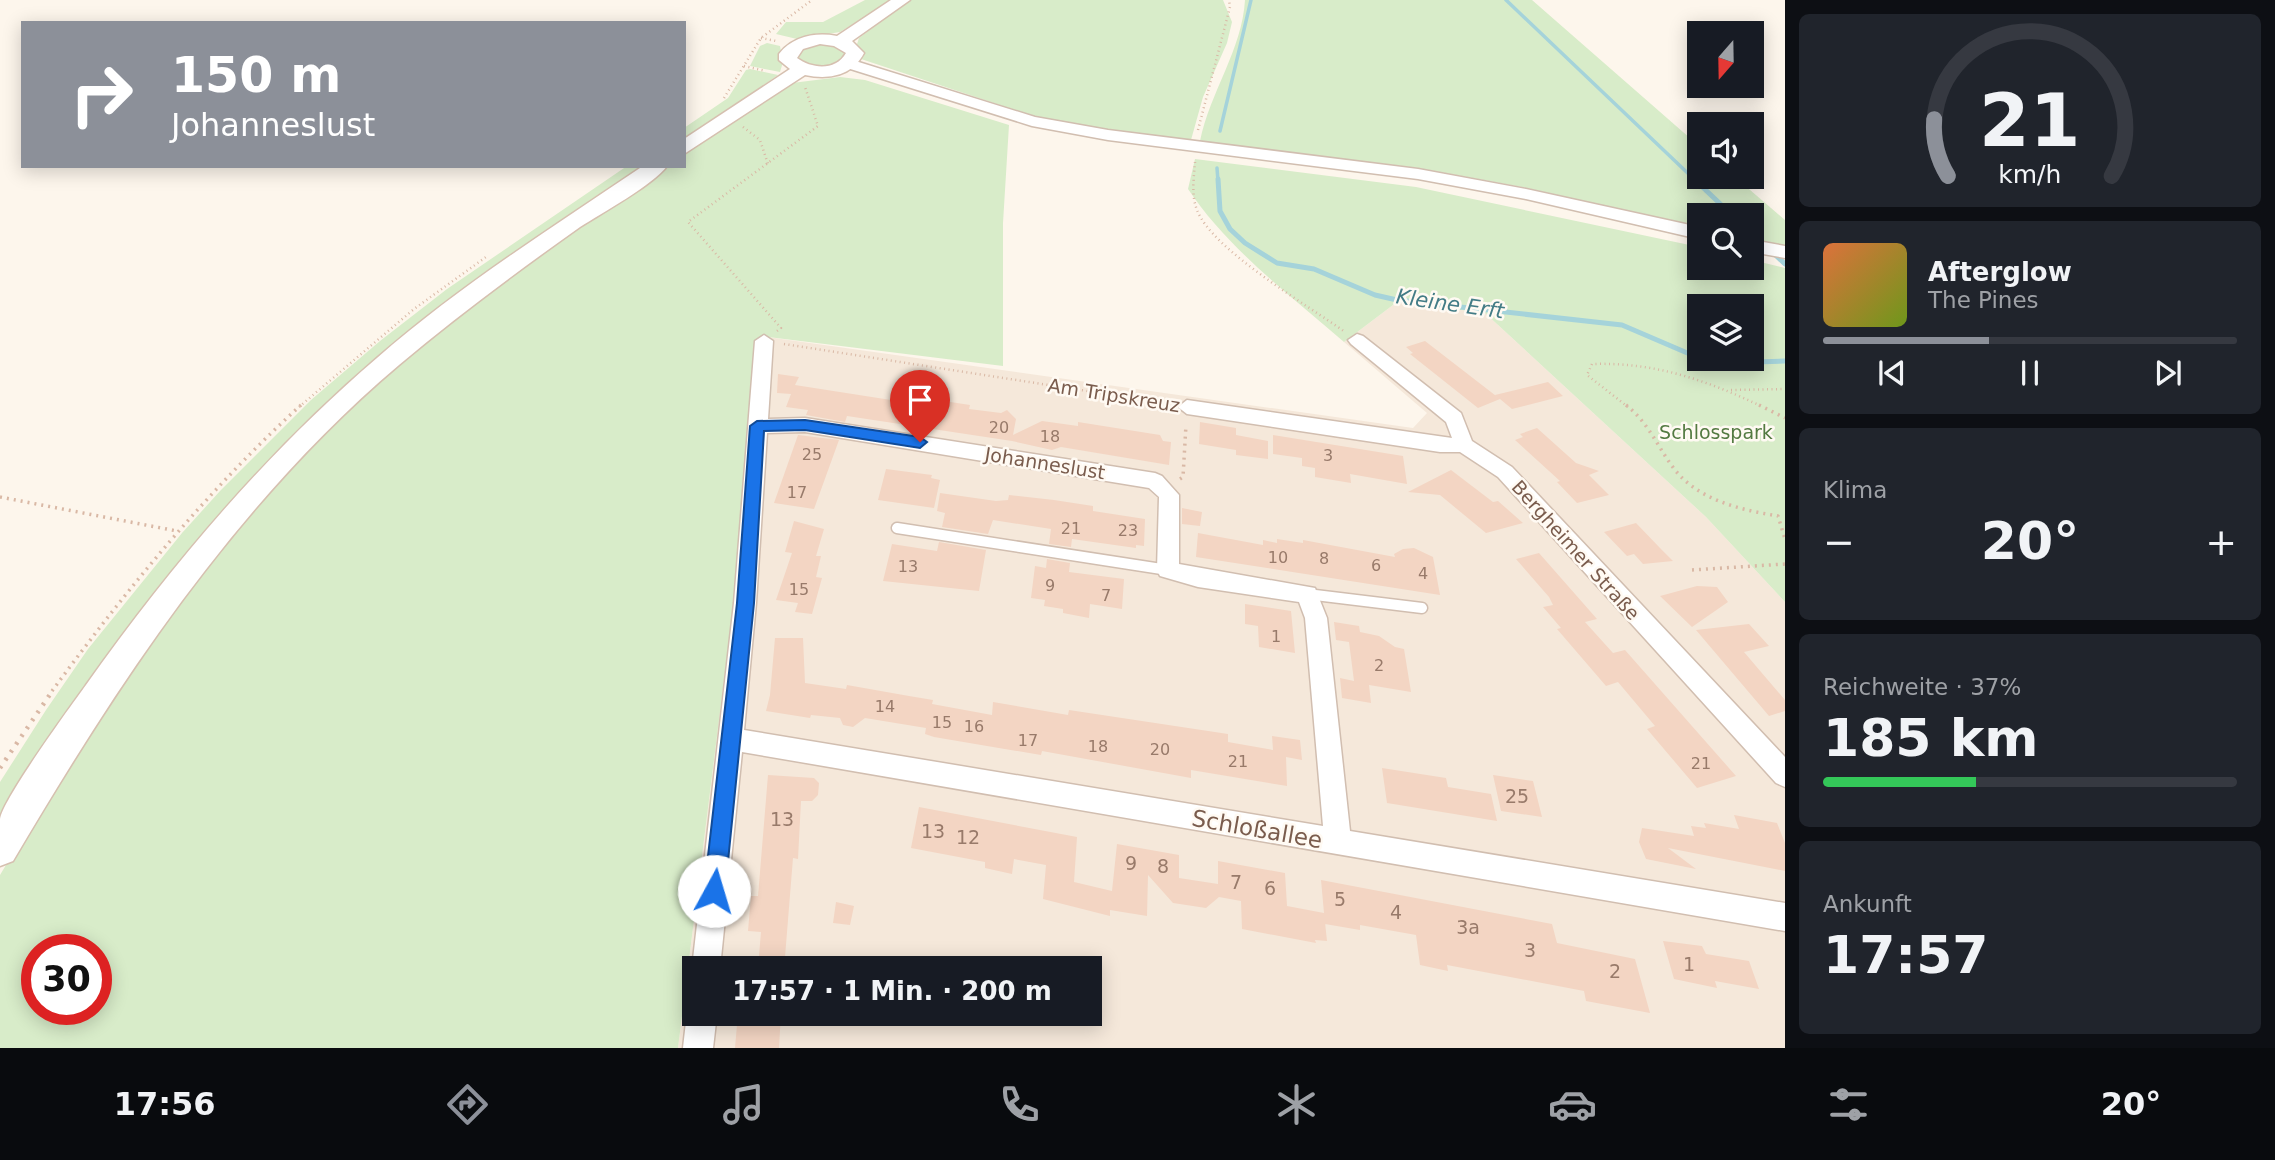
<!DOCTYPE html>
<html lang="de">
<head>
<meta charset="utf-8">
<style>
	:root { --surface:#171b24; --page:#20242c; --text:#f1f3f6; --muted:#9ea1a6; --line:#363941; --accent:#8c9099 }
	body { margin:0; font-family:"DejaVu Sans",sans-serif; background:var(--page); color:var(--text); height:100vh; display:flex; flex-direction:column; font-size:26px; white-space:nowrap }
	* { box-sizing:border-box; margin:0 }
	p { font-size:23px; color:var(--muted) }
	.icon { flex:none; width:38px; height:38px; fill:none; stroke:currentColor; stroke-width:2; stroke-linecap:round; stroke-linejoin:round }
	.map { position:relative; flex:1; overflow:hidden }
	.side { display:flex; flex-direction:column; gap:14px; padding:14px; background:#0d0f14; width:490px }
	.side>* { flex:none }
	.hud { position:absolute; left:21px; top:21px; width:665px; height:147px; border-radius:0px; box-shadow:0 4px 18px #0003; background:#8c9099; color:#fff; overflow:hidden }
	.needle { width:46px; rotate:200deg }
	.buttons { position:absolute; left:1687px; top:21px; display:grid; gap:14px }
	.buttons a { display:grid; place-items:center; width:77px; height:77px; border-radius:0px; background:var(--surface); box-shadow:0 4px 18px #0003; font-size:35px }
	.speed { position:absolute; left:21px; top:934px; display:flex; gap:14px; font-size:35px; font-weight:700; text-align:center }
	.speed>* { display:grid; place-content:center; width:91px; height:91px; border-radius:50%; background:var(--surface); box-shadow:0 4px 18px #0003; line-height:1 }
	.speed .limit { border:10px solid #d22; background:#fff; color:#111 }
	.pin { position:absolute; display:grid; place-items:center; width:60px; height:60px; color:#fff; margin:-72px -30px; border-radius:50% 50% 50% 0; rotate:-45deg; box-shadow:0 0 7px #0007 }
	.pin .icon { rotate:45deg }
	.me { position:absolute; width:77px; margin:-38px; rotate:6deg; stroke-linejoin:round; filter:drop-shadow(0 0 5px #0008) }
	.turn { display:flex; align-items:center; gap:24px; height:147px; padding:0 35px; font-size:32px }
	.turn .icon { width:91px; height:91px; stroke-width:2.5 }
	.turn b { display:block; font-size:49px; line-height:60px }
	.big { font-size:52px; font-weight:700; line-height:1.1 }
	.side .tile { flex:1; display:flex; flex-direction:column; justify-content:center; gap:10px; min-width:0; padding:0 24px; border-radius:10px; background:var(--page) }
	.side .dial { align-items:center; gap:0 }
	.dial svg { height:182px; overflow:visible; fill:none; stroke:var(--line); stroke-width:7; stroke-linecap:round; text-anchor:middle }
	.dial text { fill:var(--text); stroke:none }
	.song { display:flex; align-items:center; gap:21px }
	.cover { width:84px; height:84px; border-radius:10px; background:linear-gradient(135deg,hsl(20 70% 55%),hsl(80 70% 35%)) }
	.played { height:7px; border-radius:4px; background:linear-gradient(90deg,var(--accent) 40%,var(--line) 40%) }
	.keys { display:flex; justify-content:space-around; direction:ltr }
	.heat { display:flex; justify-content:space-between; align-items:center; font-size:38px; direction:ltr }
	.charge { height:10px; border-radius:5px; background:linear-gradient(90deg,#34c759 37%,var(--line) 0) }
	.trip { position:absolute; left:682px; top:956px; width:420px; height:70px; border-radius:0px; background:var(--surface); box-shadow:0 4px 18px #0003; font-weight:700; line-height:70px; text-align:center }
	.dock { display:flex; height:112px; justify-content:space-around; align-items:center; background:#090b0e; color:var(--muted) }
	.dock .icon { width:49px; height:49px }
	.dock .current { color:var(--accent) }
	.dock b { font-size:32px; color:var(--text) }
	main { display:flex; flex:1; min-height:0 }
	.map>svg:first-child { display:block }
</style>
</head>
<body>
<main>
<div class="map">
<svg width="1785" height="1048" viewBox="0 0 1785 1048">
	<rect width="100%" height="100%" fill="#fdf6ec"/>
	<path fill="#f5e8da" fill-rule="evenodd" d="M1397 302 1485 313 1706 517 1785 602V1048H678L744 520 760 336 1413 428 1427 413 1344 342ZM695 968H1090V1013H695Z"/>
	<path fill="#d8ecc9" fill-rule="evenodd" d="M865 0H892L840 32 797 39 776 34 786 22H823Z
		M910 0H1223L1232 22 1227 43 1203 97 1191 140 1112 131 1036 117 861 59 857 44 859 38Z
		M1245 0H1532L1699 146V177H1735L1785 220V248L1752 242V215H1699V228L1527 188 1418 168 1200 141C1210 92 1242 50 1245 0Z
		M817 41 847 49 848 58 829 68 795 62 794 49Z
		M767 43 780 46 783 62 780 72 750 66 760 46Z
		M750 69 778 75 684 141V128L728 98 746 70Z
		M840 77 865 80 1009 125 1003 223V366L760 336 744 520 678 1048H0V875L104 702 257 501 325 431 388 371 517 270 667 166H684V154L792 83ZM37 950H96V1010H37Z
		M1195 159 1416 187 1699 247V268H1752V260L1785 268V602L1706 517 1485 313 1397 302 1344 342C1289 294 1229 250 1188 189ZM1752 306V359H1699V306Z
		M627 166H647L342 392 0 824V782L46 710 88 649 182 533 220 491 311 400 380 341 447 289Z"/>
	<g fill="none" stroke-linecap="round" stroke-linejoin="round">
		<path stroke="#a5d3da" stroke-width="3.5" d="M1506 0 1696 181
			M1220 131 1251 0
			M1217 168 1218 181"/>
		<path stroke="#a5d3da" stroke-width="5" d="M1218 179 1220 211 1230 229 1245 243 1277 263 1314 269 1375 295 1397 300 1622 325 1699 358
			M1694 179 1732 215
			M1752 233 1785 264
			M1701 359 1724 363 1785 361"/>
	</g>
	<path fill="#f3d5c3" d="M1425 341 1500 399 1495 395 1548 382 1563 396 1512 409 1500 399 1478 408 1410 354 1413 353 1406 347Z
		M778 374 799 377 795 385 891 400 892 395 917 399 920 390 946 394 944 401 970 405 969 409 1001 413 1007 410 1016 419 1013 435 1042 421 1078 426V422L1160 435 1163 441 1171 442 1169 465 1061 447 1052 450 1012 441 847 416 845 422 806 415 808 410 786 407 791 394 777 393Z
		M1200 422 1236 428V435L1268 441V459L1236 455V450L1199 444Z
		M1537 428 1576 463 1599 471 1589 475 1609 495 1577 503 1557 482 1560 481 1515 440 1523 437 1520 434Z
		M798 435 839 440 814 509 774 503Z
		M1273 435 1403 456 1407 484 1350 474 1351 483 1315 477V468L1302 466V458L1273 454Z
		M886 469 932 475 931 478 940 480 934 508 878 500Z
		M1451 470 1493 502 1498 501 1523 523 1486 533 1440 495 1408 492Z
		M940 493 996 501 1008 500 1009 495 1054 500 1093 506V511L1145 519 1144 546 1136 545V548L1072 539 1071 547 1049 544 1051 529 993 520 988 534 942 527 945 513 937 511Z
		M1182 508 1202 512 1200 526 1182 524Z
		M794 521 824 529 816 556H821L816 577 822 578 812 614 795 612 798 603 776 600 792 553 785 552Z
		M1636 523 1660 548 1673 561 1643 564 1634 554 1627 556 1604 532Z
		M1198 533 1263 545V540L1277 543V539L1303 543V540L1395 557 1394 554 1403 549 1414 548 1433 557 1440 595 1196 557Z
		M939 542 986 550 979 591 883 581 892 544 937 551Z
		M1539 553 1597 619 1585 622 1613 653 1625 650 1736 776 1697 788 1647 729 1655 726 1618 682 1606 686 1557 629 1561 628 1543 607 1553 605 1549 597 1516 559Z
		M1047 559 1070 563 1069 572 1124 579 1122 609 1090 604 1089 618 1063 613V609L1044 606 1045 600 1031 598 1035 566 1046 568Z
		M1697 586 1717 587 1728 602 1692 627 1660 596Z
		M1245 604 1291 611 1295 653 1259 647 1258 626 1245 624Z
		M1334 622 1359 626 1360 632 1379 636 1395 647 1404 649 1411 692 1369 685 1371 703 1342 698 1340 678 1354 681 1349 642 1336 640Z
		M1749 624 1769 646 1744 652 1785 700V711L1769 716 1696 630Z
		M775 638H803L805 683 846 689 847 685 909 696 933 700 932 704 992 715 993 702 1068 715 1069 710 1228 734V742L1273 750 1272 736 1300 740 1302 760 1286 757 1287 786 1191 770V778L1042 751 1041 755 934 737 925 734 926 728 865 718 853 727 843 725 840 718 811 715 810 718 766 711 770 695Z
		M1382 768 1446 778 1448 787 1491 794 1497 821 1387 803Z
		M768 775 814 778 819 783 818 795 812 801H801L798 859 793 858 785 957 759 956 761 932 748 931 751 896H758Z
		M1493 775 1533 781 1542 817 1501 811Z
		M919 807 1077 837 1074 882 1112 891 1117 844 1179 855V878L1218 884V861L1285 873 1287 906 1324 913 1327 941 1315 940 1316 943 1242 929 1241 901 1219 897 1206 908 1173 903 1148 875 1147 916 1110 910V916L1043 899 1046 865 1014 859 1012 874 985 868V862L911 848Z
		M1734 815 1777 823 1785 843V871L1668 848 1696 869 1646 859 1639 842 1642 828 1694 836 1691 826 1706 828 1704 823 1739 829Z
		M1321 880 1552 924 1557 943 1635 959 1650 1013 1586 1001 1584 991 1447 965 1448 971 1420 965 1416 935 1360 925V930L1325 924Z
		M836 902 854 906 850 925 833 923Z
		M1663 941 1702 946 1706 954 1749 961 1759 989 1715 981 1717 988 1674 979Z
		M738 1013H781L779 1048H735Z"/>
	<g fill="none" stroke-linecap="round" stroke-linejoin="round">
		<defs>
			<path id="service" d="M897 528 1168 570
				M1307 594 1422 608"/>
			<path id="minor" d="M1357 334 1363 336 1461 413 1472 441 1512 467 1785 757V787L1776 783 1498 477 1460 452H1440L1187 414 1178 407 1187 400 1452 438 1446 422 1351 344 1348 340Z
				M764 335 773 341 768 419 805 418 1155 473 1162 476 1179 495V564L1315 588 1327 618 1350 831 1785 903V931L742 752 720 968H695V975L692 968 734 603 755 341ZM805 432 1149 488 1159 497 1157 570 1160 576 1198 587 1299 602 1305 618 1323 826 744 730 756 603 767 433Z
				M695 1001V1013H717L713 1048H683L687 1013Z"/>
			<path id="tertiary" d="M849 59 1035 117 1108 130 1418 169 1526 189 1699 227V239L1526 199 1418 179 1108 140 1032 126 844 67 841 64Z
				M1752 240 1785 246V258L1752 252Z"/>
			<path id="secondary" d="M891 0H910L852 41 864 53C852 76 829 80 805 75L684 154V139L790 69 779 60V54C793 36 816 32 837 36ZM820 44 834 46 846 53C836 71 812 69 797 58L803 49Z
				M643 166H667C653 185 602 213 580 227 518 271 457 316 399 365 237 502 119 681 13 861L0 866C0 851 0 834 0 819 3 799 70 707 86 685 171 565 265 454 377 358 459 286 553 227 643 166Z"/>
		</defs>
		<use href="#service" stroke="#d1beb0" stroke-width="13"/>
		<use href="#minor" stroke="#d1beb0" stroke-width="3"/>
		<use href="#tertiary" stroke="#d1beb0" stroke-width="3"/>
		<use href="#secondary" stroke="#d6c0b0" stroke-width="3"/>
		<path stroke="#d9b8a5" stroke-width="2.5" stroke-dasharray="1 3.5" stroke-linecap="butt" d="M761 38 776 41
			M744 66 766 71
			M724 98 761 38 812 0
			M743 127 760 140 768 164
			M1198 130 1230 7 1229 0
			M1195 162C1194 177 1191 195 1197 210 1212 250 1309 306 1345 332
			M777 331 781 328 688 222 818 126 805 87
			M784 344 1171 404
			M1731 390 1785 389
			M299 407 414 309 486 257
			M1628 407 1587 375 1592 364C1655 362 1706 380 1763 407"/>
		<path stroke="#d9b8a5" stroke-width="3.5" stroke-dasharray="2 5" stroke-linecap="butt" d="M1626 405C1649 423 1658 448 1675 470 1700 501 1742 510 1778 516L1785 539
			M1759 405 1785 418
			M1180 479 1183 477 1186 425
			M0 497 177 531
			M1692 570 1785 564
			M52 691C127 589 207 491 301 405"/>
		<path stroke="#d9b8a5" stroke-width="4.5" stroke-dasharray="2.5 7" stroke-linecap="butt" d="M0 768 53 690"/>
		<use href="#service" stroke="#fff" stroke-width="10"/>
		<use href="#minor" fill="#fff" fill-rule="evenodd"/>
		<use href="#tertiary" fill="#fff" fill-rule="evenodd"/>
		<use href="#secondary" fill="#fff" fill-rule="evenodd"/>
	</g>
	<path fill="#1a73e8" stroke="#114b97" stroke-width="2" d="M805 420 920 437 927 442 920 448 805 430 764 431 754 603 725 891 721 899 714 902 707 899 704 891 737 603 750 426 757 421Z"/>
	<g text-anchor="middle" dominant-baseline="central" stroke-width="5" stroke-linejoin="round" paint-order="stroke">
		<g font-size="16" fill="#987a6a">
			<text x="999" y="427">20</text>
			<text x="1050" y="436">18</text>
			<text x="812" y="454">25</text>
			<text x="1328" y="455">3</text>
			<text x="797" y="492">17</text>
			<text x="1071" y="528">21</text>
			<text x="1128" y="530">23</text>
			<text x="1278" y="557">10</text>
			<text x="1324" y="558">8</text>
			<text x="1376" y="565">6</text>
			<text x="908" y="566">13</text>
			<text x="1423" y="573">4</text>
			<text x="1050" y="585">9</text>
			<text x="799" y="589">15</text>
			<text x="1106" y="595">7</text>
			<text x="1276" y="636">1</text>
			<text x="1379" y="665">2</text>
			<text x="885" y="706">14</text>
			<text x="942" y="722">15</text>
			<text x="974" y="726">16</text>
			<text x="1028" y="740">17</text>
			<text x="1098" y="746">18</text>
			<text x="1160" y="749">20</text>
			<text x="1238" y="761">21</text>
			<text x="1701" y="763">21</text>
		</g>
		<g font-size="19" fill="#7a5c4d" stroke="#fffaf3">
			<text transform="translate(1114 395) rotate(9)">Am Tripskreuz</text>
			<text transform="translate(1045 463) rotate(9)">Johanneslust</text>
			<text transform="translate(1576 550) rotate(48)">Bergheimer Straße</text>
		</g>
		<g font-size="19" fill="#537a41" stroke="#fffaf3">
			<text x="1716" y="432">Schlosspark</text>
		</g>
		<g font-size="19" fill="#987a6a">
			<text x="1517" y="796">25</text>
			<text x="782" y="819">13</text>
			<text x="933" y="831">13</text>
			<text x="968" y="837">12</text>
			<text x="1131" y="863">9</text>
			<text x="1163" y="866">8</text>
			<text x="1236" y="882">7</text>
			<text x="1270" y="888">6</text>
			<text x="1340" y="899">5</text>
			<text x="1396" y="912">4</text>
			<text x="1468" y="927">3a</text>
			<text x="1530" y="950">3</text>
			<text x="1689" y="964">1</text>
			<text x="1615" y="971">2</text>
		</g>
		<g font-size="21" font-style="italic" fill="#437c86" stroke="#fffaf3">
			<text transform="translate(1450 304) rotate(8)">Kleine Erft</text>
		</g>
		<g font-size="23" fill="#7a5c4d" stroke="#fffaf3">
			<text transform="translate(1257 829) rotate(10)">Schloßallee</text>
		</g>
	</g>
</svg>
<div class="buttons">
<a><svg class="needle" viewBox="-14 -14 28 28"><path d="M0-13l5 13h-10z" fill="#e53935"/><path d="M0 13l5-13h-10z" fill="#9ea1a6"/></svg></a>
<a><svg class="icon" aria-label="sound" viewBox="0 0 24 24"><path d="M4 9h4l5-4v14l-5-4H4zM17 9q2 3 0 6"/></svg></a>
<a><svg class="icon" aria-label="search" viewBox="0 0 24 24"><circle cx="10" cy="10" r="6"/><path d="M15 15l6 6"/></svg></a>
<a><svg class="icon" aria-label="layers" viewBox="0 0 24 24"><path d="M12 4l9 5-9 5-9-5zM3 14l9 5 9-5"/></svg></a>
</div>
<div class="speed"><div class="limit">30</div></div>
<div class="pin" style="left:920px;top:442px;background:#d93025"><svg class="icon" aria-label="arrive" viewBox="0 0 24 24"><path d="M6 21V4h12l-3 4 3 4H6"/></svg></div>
<svg class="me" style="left:714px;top:891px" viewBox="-20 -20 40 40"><circle r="19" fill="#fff"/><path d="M0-13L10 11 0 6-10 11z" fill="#1a73e8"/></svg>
<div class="trip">17:57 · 1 Min. · 200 m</div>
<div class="hud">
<div class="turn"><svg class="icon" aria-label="right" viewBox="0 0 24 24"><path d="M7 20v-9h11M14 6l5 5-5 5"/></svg><div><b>150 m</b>Johanneslust</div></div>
</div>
</div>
<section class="side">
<div class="tile dial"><svg viewBox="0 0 100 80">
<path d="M14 69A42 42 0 1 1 86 69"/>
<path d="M14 69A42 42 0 0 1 8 44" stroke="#8c9099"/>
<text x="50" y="56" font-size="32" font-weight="700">21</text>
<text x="50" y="72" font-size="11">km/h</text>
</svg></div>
<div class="tile">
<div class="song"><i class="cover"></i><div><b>Afterglow</b><p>The Pines</p></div></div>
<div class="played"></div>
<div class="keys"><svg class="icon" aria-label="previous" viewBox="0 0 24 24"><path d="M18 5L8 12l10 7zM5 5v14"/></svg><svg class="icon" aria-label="pause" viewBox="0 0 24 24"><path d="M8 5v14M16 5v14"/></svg><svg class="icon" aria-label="next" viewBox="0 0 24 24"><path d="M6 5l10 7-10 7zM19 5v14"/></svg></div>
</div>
<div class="tile"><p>Klima</p>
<div class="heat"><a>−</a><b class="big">20°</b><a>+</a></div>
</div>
<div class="tile"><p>Reichweite · 37%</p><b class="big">185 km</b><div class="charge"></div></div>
<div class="tile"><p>Ankunft</p><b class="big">17:57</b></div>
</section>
</main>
<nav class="dock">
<b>17:56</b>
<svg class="icon current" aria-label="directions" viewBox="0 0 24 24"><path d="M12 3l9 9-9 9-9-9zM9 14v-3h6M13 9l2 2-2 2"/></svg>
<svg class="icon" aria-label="music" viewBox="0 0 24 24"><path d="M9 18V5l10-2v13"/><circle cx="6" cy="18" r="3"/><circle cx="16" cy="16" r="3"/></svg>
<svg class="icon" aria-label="phone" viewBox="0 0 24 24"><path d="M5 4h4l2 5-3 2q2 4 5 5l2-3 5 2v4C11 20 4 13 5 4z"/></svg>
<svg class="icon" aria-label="climate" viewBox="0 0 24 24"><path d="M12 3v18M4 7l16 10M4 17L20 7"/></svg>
<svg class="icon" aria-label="car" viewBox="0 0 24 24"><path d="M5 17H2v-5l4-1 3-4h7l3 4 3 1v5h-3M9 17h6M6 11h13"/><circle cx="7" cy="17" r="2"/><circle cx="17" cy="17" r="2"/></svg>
<svg class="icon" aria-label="filters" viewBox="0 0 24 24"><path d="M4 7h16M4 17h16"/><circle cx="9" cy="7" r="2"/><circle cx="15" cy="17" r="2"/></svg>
<b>20°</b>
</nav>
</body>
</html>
